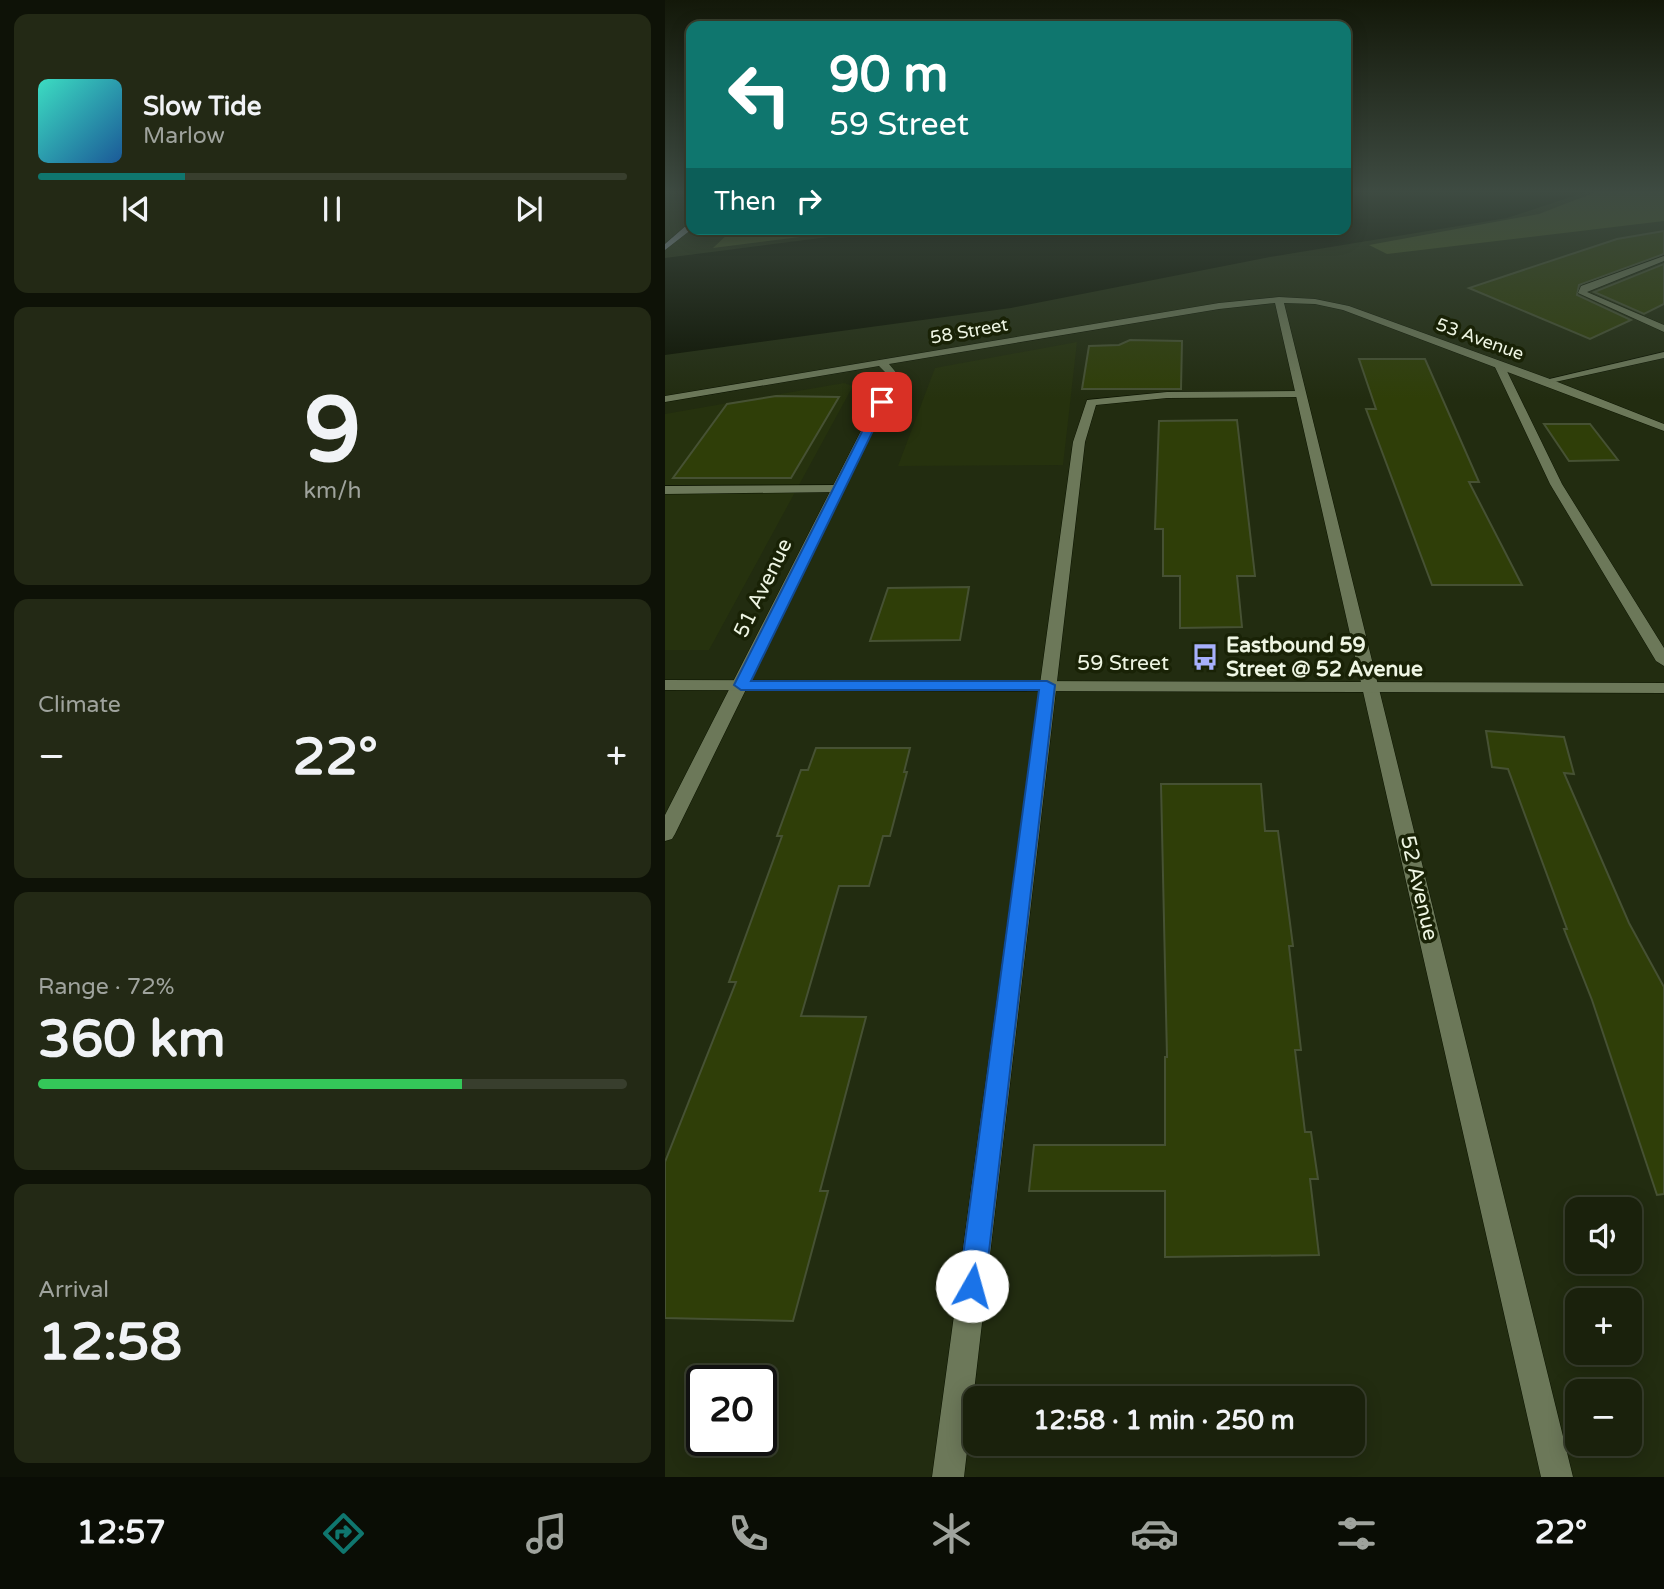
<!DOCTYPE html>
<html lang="en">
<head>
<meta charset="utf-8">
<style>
	:root { --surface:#1a210c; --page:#232915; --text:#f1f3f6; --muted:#9fa39d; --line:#383e2d; --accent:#0f766e }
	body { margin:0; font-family:"Varela Round",sans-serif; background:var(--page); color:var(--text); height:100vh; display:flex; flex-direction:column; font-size:26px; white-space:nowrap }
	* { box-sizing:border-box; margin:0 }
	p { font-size:23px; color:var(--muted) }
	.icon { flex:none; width:38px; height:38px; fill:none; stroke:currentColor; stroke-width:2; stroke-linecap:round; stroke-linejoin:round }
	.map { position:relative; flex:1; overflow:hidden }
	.side { display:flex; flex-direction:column; gap:14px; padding:14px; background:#0e1207; width:665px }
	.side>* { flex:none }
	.banner { position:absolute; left:21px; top:21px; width:665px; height:214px; border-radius:14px; box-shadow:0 4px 18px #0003,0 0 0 2px var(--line); background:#0f766e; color:#fff; overflow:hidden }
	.controls { position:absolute; left:900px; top:1197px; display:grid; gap:14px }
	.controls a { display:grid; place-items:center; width:77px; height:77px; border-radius:14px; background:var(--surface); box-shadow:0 4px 18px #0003,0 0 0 2px var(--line); font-size:35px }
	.speed { position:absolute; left:21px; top:1365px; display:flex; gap:14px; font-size:35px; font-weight:700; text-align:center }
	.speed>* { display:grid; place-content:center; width:91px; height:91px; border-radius:50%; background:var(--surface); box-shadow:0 4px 18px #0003,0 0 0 2px var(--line); line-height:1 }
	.speed .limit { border:4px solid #111; border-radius:10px; background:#fff; color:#111 }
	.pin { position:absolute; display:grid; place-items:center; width:60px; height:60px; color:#fff; margin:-30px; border-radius:14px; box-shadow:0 4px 10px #0006 }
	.me { position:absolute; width:77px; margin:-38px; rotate:7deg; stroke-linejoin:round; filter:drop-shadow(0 0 5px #0008) }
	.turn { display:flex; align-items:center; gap:24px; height:147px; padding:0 28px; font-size:32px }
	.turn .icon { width:91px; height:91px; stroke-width:2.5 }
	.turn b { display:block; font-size:49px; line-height:60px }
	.then { display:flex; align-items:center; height:66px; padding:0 28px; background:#0003; gap:14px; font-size:26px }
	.big { font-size:52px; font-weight:700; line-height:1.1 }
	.side .widget { flex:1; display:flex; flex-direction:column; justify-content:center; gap:10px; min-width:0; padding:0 24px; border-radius:14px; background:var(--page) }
	.side .dial { align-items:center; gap:0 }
	.dial b { font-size:91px; line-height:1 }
	.song { display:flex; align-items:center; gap:21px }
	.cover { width:84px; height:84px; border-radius:10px; background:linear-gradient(135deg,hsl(170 70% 55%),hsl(210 70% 35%)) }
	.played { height:7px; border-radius:4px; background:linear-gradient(90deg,var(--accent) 25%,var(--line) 25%) }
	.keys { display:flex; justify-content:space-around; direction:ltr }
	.heat { display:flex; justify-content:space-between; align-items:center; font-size:38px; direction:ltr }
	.charge { height:10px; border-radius:5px; background:linear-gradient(90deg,#34c759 72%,var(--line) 0) }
	.trip { position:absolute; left:298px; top:1386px; width:402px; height:70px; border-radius:14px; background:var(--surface); box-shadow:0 4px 18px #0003,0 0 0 2px var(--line); font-weight:700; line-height:70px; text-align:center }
	.tabs { display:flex; height:112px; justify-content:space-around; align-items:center; background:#0a0d05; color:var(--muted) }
	.tabs .icon { width:49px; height:49px }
	.tabs .on { color:var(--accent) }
	.tabs b { font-size:32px; color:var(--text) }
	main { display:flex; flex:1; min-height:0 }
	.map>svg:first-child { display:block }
</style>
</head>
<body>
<main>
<section class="side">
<div class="widget">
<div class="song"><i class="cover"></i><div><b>Slow Tide</b><p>Marlow</p></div></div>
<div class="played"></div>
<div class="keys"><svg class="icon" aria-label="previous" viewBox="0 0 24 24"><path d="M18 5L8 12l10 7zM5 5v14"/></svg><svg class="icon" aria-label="pause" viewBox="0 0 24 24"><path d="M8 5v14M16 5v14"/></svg><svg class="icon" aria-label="next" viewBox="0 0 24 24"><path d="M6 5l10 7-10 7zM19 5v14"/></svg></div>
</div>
<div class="widget dial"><b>9</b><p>km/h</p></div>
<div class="widget"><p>Climate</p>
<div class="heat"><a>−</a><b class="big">22°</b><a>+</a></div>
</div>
<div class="widget"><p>Range · 72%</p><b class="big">360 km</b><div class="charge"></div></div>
<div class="widget"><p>Arrival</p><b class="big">12:58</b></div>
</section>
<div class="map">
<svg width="999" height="1477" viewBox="0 0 999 1477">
	<rect width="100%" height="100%" fill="#222c10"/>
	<path fill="#26320e" d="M412 342 398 465 233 466 270 368Z
		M179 383 188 386 44 650H0V414Z"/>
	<path fill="#465723" d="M931 192H999V221L722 254 704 245 874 214Z
		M68 229H199L48 248Z"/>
	<path fill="#0c1201" d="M681 192H921L842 218 605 257 346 308 0 355V258L226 229H681Z"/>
	<path fill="#2f3e08" stroke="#465133" stroke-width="2" d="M999 231V254L914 285 912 295 966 320 925 339 804 288 952 239Z
		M999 264V304L979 314 929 292Z
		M465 340 517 341 516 389H417L424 346 454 345Z
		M694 359H760L814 482H804L857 585H767L701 409H711Z
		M111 396 174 397 126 478H8L62 404Z
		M572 420 590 576H572L577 627 515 628V576H498V529H490L494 421Z
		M879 424H925L953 460 904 461Z
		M304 587 295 640 205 641 223 588Z
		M821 731 899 737 909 774 899 773 964 923 999 987V1194L992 1195 927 1000 899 929H902L843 769 827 767Z
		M151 748H245L239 772H242L225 836H218L204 886H174L136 1016 201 1017 155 1191H163L128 1321 0 1318V1162L71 982H64L117 836H112L136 770H143Z
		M496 784H596L600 831H613L628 946H624L636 1050H630L640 1132H646L653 1179H645L654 1255 500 1257V1191H364L369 1145H500V1057H502Z"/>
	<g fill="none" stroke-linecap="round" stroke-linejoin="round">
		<defs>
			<path id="service" d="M999 256V261L922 292 999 325V332L913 293 916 286Z
				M999 352V358L881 384 876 381Z
				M834 362 839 365 897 484 999 648V666L991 661 885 484 829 365Z
				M502 392 635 391 640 394 635 397 502 398 431 405 420 442 299 1477H267L408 442 422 400Z
				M171 485 177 489 175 492 0 494V486Z"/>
			<path id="minor" d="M614 297 650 299 684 306 885 379 999 424V431L678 310 650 304 619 303 908 1477H876L610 303 554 309 224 364 234 376 233 380 10 834 7 839 0 841V815L224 376 214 366 0 402V396L554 303Z"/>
			<path id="tertiary" d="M0 680 999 683V693L0 690Z"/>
			<path id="primary" d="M23 224H26L27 229 0 250V244Z"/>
		</defs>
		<use href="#service" stroke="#0c1400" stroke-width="1"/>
		<use href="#minor" stroke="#0c1400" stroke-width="1"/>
		<use href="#tertiary" stroke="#0c1400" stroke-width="1"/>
		<use href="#primary" stroke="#0c1400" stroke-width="1"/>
		<use href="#service" fill="#6c7859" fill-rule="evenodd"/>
		<use href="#minor" fill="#6c7859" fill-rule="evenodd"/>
		<use href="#tertiary" fill="#6c7859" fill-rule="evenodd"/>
		<use href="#primary" fill="#959eb0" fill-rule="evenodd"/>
	</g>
	<linearGradient id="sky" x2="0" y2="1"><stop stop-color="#131809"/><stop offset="0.48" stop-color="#3e4b42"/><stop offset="1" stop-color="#3e4b42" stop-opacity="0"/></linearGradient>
	<rect width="999" height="399" fill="url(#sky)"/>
	<path fill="#1a73e8" stroke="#114b97" stroke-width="2" d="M217 399 222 402 86 681H382L390 685 320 1286 316 1295 307 1299 298 1295 294 1286 374 690H76L69 685 212 402Z"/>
	<defs>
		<symbol id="bus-bare" viewBox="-9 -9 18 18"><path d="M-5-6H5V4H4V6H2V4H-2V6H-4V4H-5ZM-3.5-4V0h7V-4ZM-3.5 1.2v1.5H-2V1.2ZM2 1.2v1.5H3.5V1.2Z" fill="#a7b0fc" stroke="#192206" stroke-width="2.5" paint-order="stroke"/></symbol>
	</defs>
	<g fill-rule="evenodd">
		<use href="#bus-bare" x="521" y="638" width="38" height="38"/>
	</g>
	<g text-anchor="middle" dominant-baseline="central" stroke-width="7" stroke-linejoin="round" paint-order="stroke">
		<g font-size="18" fill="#eef5e3" stroke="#192206">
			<text transform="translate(304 331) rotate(-10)">58 Street</text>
			<text transform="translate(815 339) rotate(20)">53 Avenue</text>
		</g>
		<g font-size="21" fill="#eef5e3" stroke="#192206">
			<text transform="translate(98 588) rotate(-64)">51 Avenue</text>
			<text x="458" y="663">59 Street</text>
			<text transform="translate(754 888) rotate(77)">52 Avenue</text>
		</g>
		<g font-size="21" font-weight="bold" fill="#eef5e3" stroke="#192206" text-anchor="start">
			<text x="561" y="645">Eastbound 59<tspan x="561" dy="24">Street @ 52 Avenue</tspan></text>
		</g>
	</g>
</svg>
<div class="controls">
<a><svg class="icon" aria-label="sound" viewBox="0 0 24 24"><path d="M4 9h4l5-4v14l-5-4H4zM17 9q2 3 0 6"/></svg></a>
<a>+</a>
<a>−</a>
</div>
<div class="speed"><div class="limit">20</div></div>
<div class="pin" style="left:217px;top:402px;background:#d93025"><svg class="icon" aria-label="arrive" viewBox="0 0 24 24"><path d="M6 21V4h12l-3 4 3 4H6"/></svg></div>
<svg class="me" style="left:307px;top:1286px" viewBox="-20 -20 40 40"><circle r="19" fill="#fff"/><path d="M0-13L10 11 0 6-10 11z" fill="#1a73e8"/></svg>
<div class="trip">12:58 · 1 min · 250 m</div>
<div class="banner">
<div class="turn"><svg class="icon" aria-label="left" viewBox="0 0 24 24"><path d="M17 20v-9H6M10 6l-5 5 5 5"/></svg><div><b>90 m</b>59 Street</div></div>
<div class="then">Then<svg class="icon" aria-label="right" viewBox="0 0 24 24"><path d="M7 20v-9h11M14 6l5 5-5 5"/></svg></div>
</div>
</div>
</main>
<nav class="tabs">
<b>12:57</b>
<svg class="icon on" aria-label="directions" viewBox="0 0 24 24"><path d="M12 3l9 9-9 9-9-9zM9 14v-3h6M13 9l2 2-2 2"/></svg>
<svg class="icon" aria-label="music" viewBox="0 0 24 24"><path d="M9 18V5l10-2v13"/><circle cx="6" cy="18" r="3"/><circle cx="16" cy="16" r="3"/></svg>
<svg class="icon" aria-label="phone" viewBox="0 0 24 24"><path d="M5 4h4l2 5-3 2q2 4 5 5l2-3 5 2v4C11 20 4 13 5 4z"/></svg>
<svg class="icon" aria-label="climate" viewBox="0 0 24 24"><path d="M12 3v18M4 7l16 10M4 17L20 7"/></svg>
<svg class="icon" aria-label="car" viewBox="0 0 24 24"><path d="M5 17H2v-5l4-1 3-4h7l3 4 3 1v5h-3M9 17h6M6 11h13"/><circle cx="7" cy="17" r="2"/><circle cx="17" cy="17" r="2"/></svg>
<svg class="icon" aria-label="filters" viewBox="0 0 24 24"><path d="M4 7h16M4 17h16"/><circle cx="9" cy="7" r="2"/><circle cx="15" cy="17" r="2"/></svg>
<b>22°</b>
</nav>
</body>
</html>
